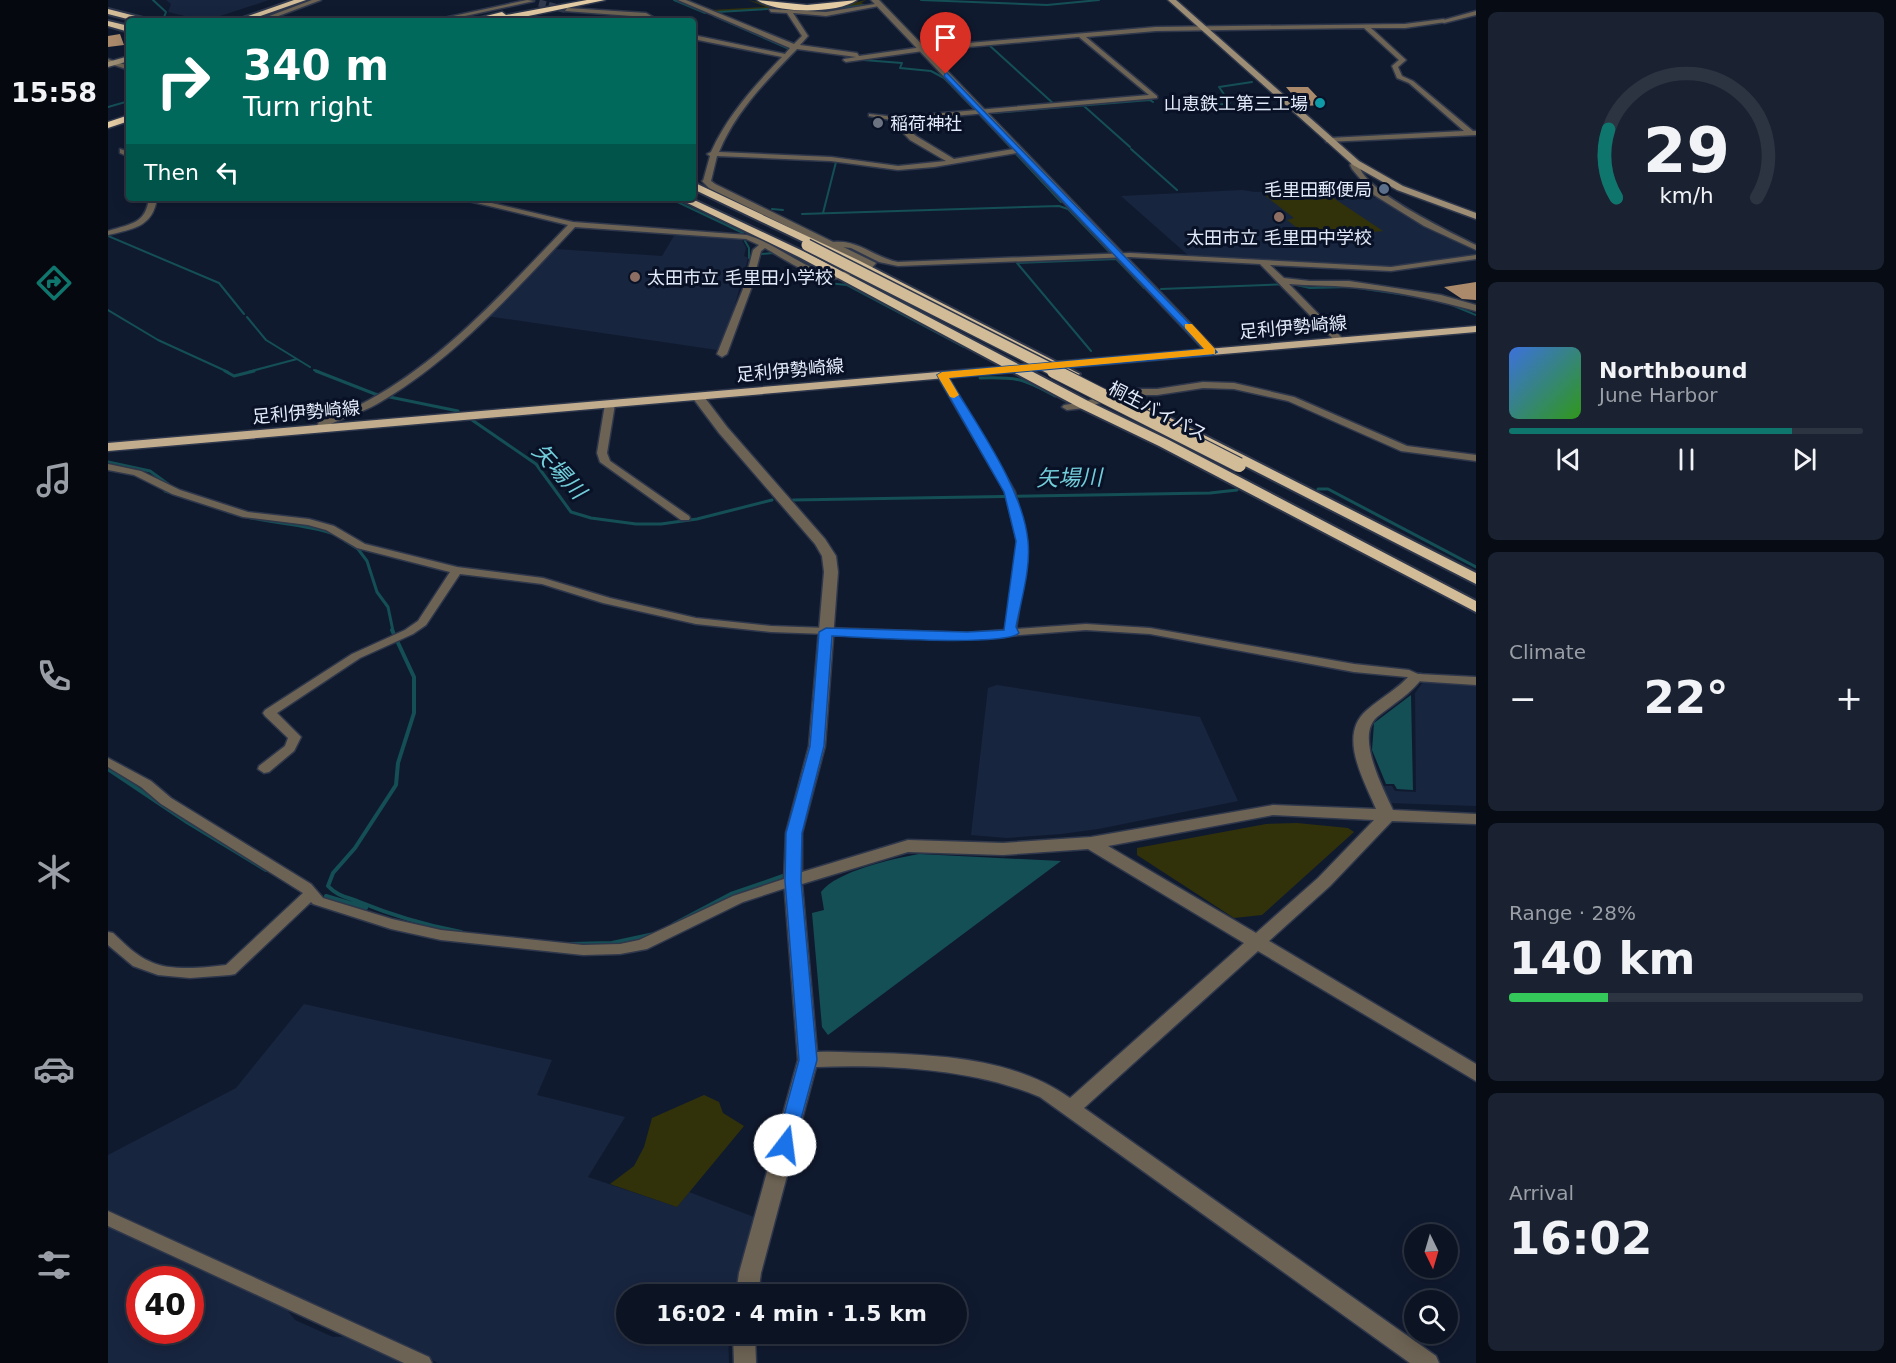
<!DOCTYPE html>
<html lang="en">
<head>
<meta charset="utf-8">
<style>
	:root { --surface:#0c1423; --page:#1a2130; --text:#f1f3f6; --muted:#9a9ea6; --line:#2c3341; --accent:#0f766e }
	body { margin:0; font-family:"DejaVu Sans","Noto Sans JP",sans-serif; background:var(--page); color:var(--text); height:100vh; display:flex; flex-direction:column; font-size:22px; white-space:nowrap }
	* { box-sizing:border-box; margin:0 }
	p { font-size:20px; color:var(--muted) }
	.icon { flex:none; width:33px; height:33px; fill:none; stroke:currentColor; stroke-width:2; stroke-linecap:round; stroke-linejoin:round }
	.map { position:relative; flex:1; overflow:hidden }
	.panel { display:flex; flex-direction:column; gap:12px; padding:12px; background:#070b13; width:420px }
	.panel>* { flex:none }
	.hud { position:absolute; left:18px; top:18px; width:570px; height:183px; border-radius:6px; box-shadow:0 3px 15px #0003,0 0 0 2px var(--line); background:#00695c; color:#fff; overflow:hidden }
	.needle { width:39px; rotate:175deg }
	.fabs { position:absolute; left:1296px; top:1224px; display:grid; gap:12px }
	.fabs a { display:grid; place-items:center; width:54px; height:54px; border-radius:50%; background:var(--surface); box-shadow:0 3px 15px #0003,0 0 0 2px var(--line); font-size:30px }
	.speed { position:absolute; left:18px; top:1266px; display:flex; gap:12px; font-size:30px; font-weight:700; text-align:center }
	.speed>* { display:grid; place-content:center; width:78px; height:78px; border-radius:50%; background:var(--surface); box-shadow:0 3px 15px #0003,0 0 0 2px var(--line); line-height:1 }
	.speed .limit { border:9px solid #d22; background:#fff; color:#111 }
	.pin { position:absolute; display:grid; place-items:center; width:51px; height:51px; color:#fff; margin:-62px -26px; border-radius:50% 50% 50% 0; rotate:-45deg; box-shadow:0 0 6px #0007 }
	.pin .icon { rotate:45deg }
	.me { position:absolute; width:66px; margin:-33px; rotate:15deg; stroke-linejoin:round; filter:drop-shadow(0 0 4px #0008) }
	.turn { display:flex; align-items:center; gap:21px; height:126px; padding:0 18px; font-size:27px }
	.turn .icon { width:78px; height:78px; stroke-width:2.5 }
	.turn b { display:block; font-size:42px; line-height:51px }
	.then { display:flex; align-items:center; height:57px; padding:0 18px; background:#0003; gap:12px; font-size:22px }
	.big { font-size:45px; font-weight:700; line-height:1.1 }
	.panel .widget { flex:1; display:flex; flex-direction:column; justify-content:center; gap:9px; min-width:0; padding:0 21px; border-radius:9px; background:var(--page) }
	.panel .dial { align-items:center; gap:0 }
	.dial svg { height:156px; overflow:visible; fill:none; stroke:var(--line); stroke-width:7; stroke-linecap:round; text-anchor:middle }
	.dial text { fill:var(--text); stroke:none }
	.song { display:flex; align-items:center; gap:18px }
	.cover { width:72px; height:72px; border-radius:9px; background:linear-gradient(135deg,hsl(220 70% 55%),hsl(110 70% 35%)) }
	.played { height:6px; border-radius:3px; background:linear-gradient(90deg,var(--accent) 80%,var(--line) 80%) }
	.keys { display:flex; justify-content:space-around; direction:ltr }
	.heat { display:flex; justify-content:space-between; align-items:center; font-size:33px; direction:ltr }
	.charge { height:9px; border-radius:4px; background:linear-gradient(90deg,#34c759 28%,var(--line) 0) }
	.trip { position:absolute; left:508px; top:1284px; width:351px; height:60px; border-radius:30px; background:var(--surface); box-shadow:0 3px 15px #0003,0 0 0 2px var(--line); font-weight:700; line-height:60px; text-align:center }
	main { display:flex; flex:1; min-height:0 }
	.tabs { display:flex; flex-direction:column; width:108px; justify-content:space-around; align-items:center; background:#05080e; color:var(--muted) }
	.tabs .icon { width:42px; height:42px }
	.tabs .on { color:var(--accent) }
	.tabs b { font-size:27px; color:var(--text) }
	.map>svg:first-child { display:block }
</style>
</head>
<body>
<main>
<nav class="tabs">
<b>15:58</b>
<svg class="icon on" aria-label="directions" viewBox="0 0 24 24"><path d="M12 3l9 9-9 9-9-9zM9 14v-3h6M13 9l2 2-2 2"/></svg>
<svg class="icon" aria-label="music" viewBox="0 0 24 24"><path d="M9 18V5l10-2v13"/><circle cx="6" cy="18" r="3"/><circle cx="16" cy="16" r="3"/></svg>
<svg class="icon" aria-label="phone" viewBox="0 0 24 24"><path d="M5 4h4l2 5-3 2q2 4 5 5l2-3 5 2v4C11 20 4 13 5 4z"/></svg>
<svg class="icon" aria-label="climate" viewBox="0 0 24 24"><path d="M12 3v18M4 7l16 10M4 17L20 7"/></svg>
<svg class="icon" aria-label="car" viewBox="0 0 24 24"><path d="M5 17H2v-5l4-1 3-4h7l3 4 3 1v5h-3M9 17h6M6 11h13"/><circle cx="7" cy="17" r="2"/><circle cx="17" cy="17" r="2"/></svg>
<svg class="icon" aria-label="filters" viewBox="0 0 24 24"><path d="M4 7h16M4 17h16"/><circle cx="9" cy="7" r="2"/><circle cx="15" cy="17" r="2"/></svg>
</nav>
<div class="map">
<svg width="1368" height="1363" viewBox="0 0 1368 1363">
	<rect width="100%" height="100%" fill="#101a2f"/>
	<path fill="#18253f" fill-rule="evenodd" d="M58 0H161L97 21 60 12 63 4Z
		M1257 189 1260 190 1266 198H1274L1336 236 1368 250V255L1291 266H1271L1081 256 1013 196 1134 190 1147 192Z
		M571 235 634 240 638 248 636 256 640 258 617 340 609 350 379 316 402 296 447 249 554 256 566 236Z
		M1315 682 1368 685V806L1281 803 1275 786H1284L1287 791 1308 792 1307 693Z
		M889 685 1092 717 1130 801 990 829 953 834 899 838 863 835 880 688Z
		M196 1004 444 1060 429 1095 517 1117 480 1177 569 1207 581 1192 646 1217 626 1294H519V1334H620L621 1363H330L0 1210V1155L128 1088Z
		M0 1225 173 1302 187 1320 225 1337 246 1336 305 1363H0ZM32 1280H82V1330H32Z"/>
	<path fill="#32320a" d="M640 0 665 6 728 7 758 0 753 3 759 5 724 12 661 8 609 12 603 10 658 7Z
		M1218 193 1275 231 1202 238 1179 220 1186 218 1155 194Z
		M1189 823 1240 828 1246 832 1154 915 1126 918 1029 855V848L1158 824Z
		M596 1095 611 1102 615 1113 636 1126 569 1207 502 1184 526 1166 536 1147 544 1118Z"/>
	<path fill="#144f56" d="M1303 695 1305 790 1289 789 1286 784H1278L1264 750 1266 723Z
		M811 854 953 861 720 1035 714 1027 704 913 716 910 713 892C729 871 784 859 811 854Z"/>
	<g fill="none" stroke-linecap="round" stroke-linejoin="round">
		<path stroke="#144f56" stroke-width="2" d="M45 0 58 12 55 20 58 21
			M566 0 597 13
			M813 0 939 5 991 0
			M610 12 660 9
			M706 12 756 5
			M606 16 679 48H686
			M881 45 947 105
			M741 55 755 60 794 63 792 68 823 71 836 78 867 110
			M1057 102 1079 100 1085 105 1120 104 1122 103 1111 87 1144 82
			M976 106 1022 147
			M0 107 21 101
			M885 113 1042 100 1045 102
			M871 114 904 149
			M1023 149 1069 190
			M907 153 953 202
			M561 198 635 233
			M664 209 675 210
			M960 209 1036 288
			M715 213 728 162
			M694 214 951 206 960 209
			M0 236 111 283 136 314
			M637 241 641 248V258
			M653 254 665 253 681 262
			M693 268 720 283 739 285 856 347
			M1053 289 1184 284 1202 288 1243 287 1311 297
			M1339 303 1368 315
			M0 310 50 340 120 372
			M139 317 158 340 202 367
			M983 351 909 263 1009 259
			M206 370 212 372
			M140 372 189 359"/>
		<path stroke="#144f56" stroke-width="3" d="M117 371 126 376 146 371
			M208 371 267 394 350 411
			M872 378C909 377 914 378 947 396
			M364 420 428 464 463 512 483 518 528 524H553L589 519 664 500
			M0 462 42 471 60 484
			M1210 489H1220L1368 567
			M57 491 84 500
			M685 500 1102 493 1129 490
			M120 512C155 524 192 522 226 534
			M237 541 250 549 259 561 269 592 280 607 285 631"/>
		<path stroke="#144f56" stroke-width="4" d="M284 630 306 677V713L290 763 288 785 247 848 225 873 220 886C228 895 238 897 249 901 283 915 316 925 353 932
			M0 769 79 822 158 870
			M218 896 258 908
			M566 924 623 894 675 876
			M462 944 504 943 546 934"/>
	</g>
	<path fill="#ab8a6b" d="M12 34 16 45 0 47V36Z
		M1178 87H1200L1217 105 1194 106Z
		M1368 282V300L1354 299 1336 287Z"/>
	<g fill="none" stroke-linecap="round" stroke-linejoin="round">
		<path stroke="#30394d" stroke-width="7" stroke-dasharray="7 3" stroke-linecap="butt" d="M431 3 459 10"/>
		<defs>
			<path id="minor" d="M204 0H213L157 21H148Z
				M419 0 426 1 334 21H322Z
				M570 0H578L686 44 694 36 679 13 663 12 661 9 718 12 773 3 771 6 718 16 685 13 700 36 692 45 749 53 751 56 815 47 1048 27 1297 24 1336 19 1338 22 1297 28H1263L1298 60 1290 67 1294 76 1305 81 1365 131H1368V135L1218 142V138H1221L1356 131 1301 83 1289 78 1284 66 1291 60 1256 28 1048 31 978 37 1049 96V98L790 121 808 136 846 159 911 148 915 150 914 152 826 167 790 170 723 161 609 156 603 181 599 183 595 181 602 156 599 154 603 152C619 116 647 85 674 57L585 39V35L677 54 682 48ZM971 37 1041 95 788 117 761 114V116L783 120 802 140 838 161 790 166 723 157 611 152C627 112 659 80 689 49L748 57 736 59 735 60 738 62 815 51Z
				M459 8 538 13 552 21H545L537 17 457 11Z
				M0 59 21 66V70L0 63Z
				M12 149 21 152V157L12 153Z
				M1245 161H1251C1246 187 1346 234 1368 245V250L1316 226 1266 195 1244 169 1242 165Z
				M41 198H49C45 227 25 229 0 235V231C22 224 38 224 41 198Z
				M348 198H362L465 222 639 235C666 243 688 263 715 272 722 274 731 272 737 276 717 288 675 258 657 248L653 251 643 289 619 354 614 357 609 354 635 289 645 250 651 245 638 239 467 227C407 290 346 360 269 404 253 413 235 418 218 426L215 431H209L207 429 211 422C227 415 245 409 261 400 338 358 399 288 460 225Z
				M725 242C750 239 767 258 790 262L1022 253 1283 267 1368 255V259L1283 271 1162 265 1176 278 1202 281H1241L1333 295 1368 305V311C1327 300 1284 290 1241 287 1221 285 1201 286 1181 284L1235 339V343H1229L1152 264 1022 257 790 266 771 262 743 248 725 246Z
				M834 372 839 375 907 492 919 541 918 563 908 629 978 624 1042 628 1246 664 1301 670 1310 674 1368 677V685L1308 681 1299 677 1246 672 1042 634 978 630 859 639 663 632 588 624 495 603 434 584 352 574 318 625 305 634 252 658 169 713 193 737 186 751 161 772 156 773 150 769 151 766 177 746 180 738 157 716 155 713 157 710 244 654 297 630 310 621 342 572 249 548 218 530 200 525 135 517 64 494 26 475 0 470V464L33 471 72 490 140 512 201 519 226 526 257 544 349 567 435 578 502 598 588 618 663 626 859 633 897 630 908 563 909 541 897 492 829 375Z
				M1095 382 1126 383 1186 397 1299 446 1368 455V461L1293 451 1180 401 1126 389 1095 388 1049 395H1016L977 408 959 410 954 407 956 405 976 402 1015 389H1049Z
				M502 401 507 404 499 453 502 461 581 516 582 518 581 520H573L492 462 489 453 497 404Z
				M0 758 43 781 63 798 203 884 215 898 284 919 333 930 475 945 512 944 531 940 625 896 685 876 690 878 692 881 690 884 635 902 539 949 512 954 475 955 333 940 283 929 205 904 203 902 127 974 122 975 82 978 50 975 25 966 0 945V932L5 933C17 944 28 956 43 962 61 971 97 968 118 965L195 893 53 804 33 787 0 767Z
				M0 1211 321 1357 324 1363H296L0 1226Z"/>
			<path id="tertiary" d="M763 0H771L1108 350V354H1100Z
				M1368 11V15L1336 23 1332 21Z
				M599 178 607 184 768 263 762 270 729 278V274L756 264 601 188 594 181Z
				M590 393 594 394 619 427 717 539 728 556 730 572 717 746 694 833V872L800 840 895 843 983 837 1165 805 1268 809C1256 780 1229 735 1259 710 1274 697 1290 689 1303 674H1313L1315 677C1303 694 1285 704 1269 717 1247 736 1275 788 1285 810L1368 814V824L1284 821 1222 886 1161 941 1368 1064V1081L1150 951 976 1108 1328 1356 1331 1363H1302L932 1097C867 1069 779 1064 708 1067L653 1273 650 1294H628L631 1273 690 1060 676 881 678 833 701 746 716 572 714 556 707 544 611 433 584 397ZM1165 815 1266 820 1210 878 1148 933 1000 846ZM980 849 1136 943 962 1098C907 1059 835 1055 769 1053 749 1053 729 1051 709 1052L694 884 800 852 895 855Z
				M625 1334H647L648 1363H626Z"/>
			<path id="secondary" d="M1060 0H1068L1251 161 1295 186 1368 213V219L1289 190 1245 165Z
				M21 56V61L0 67V62Z"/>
			<path id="primary" d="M1368 326V332L0 451V443Z"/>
			<path id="trunk" d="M186 0H198L138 21H126Z
				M0 9 39 19 40 21H27L0 14Z
				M0 21 21 26V32L0 26Z
				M585 182 752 261 972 374 966 378 962 377 744 265 585 189Z
				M569 198H582L699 253 982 402 1061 440 1368 601V612L1051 446 972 408 691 257Z
				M1005 389 1368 573V584L1000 396 999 393 1000 390Z"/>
			<path id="motorway" d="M479 0H497L396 21H358L394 12 398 15Z
				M649 0 699 5 749 0C729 14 669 14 649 0Z
				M21 115V121L0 128V122Z"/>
		</defs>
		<use href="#minor" stroke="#2e374b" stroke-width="3"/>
		<use href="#tertiary" stroke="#2e374b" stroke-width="3"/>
		<use href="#secondary" stroke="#2e374b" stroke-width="3"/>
		<use href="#primary" stroke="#2e374b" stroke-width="3"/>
		<use href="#trunk" stroke="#2e374b" stroke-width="4"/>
		<use href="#motorway" stroke="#2e374b" stroke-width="3"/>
		<use href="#minor" fill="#6d6354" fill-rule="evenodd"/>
		<use href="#tertiary" fill="#6d6354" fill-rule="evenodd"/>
		<use href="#secondary" fill="#9c8d74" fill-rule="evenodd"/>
		<use href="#primary" fill="#c1ad8d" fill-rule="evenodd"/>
		<use href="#trunk" fill="#d2bc98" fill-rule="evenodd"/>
		<use href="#motorway" fill="#e3cba3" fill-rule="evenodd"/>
		<defs>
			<path id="trunk-bridge-far1" d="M699 245 949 372"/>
			<path id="trunk-bridge" d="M946 371 1131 465"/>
		</defs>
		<use href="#trunk-bridge-far1" stroke="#2e374b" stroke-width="14" stroke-linecap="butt"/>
		<use href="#trunk-bridge" stroke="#2e374b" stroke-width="16" stroke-linecap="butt"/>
		<use href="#trunk-bridge-far1" stroke="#d2bc98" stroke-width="11"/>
		<use href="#trunk-bridge" stroke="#d2bc98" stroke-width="14"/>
	</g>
	<path fill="#1a73e8" stroke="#114b97" stroke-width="1.5" d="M838 72 1109 352 1104 355 841 378C868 424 915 488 920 541 923 569 913 600 908 627L911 633C897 647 752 637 724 636L716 746 694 833 693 881 709 1060 686 1145 683 1151 677 1153 670 1151 668 1145 691 1060 677 881 678 833 702 746 711 632 718 628 859 632 896 630 908 541 896 492 829 375 834 372 1096 349 836 76Z"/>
	<path fill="#f59e0b" d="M1077 324H1084L1107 349V354L841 378 851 395 846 398 842 397 829 375 834 372 1096 349 1077 328Z"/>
	<circle fill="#0f9aa8" stroke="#081125" stroke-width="2" cx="1212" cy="103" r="6"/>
	<circle fill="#6b7280" stroke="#081125" stroke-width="2" cx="770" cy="123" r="6"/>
	<circle fill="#5c6f8a" stroke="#081125" stroke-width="2" cx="1276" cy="189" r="6"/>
	<g fill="#8d6e63" stroke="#081125" stroke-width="2">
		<circle cx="1171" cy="217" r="6"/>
		<circle cx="527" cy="277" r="6"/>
	</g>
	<g text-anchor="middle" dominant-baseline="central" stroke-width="6" stroke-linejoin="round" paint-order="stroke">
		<g font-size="18" fill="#e3ebfa" stroke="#081125" text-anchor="end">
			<text x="1200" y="103">山恵鉄工第三工場</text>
			<text x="782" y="123" text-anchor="start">稲荷神社</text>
			<text x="1264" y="189">毛里田郵便局</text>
			<text x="1171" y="237" text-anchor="middle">太田市立 毛里田中学校</text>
			<text x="539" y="277" text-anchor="start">太田市立 毛里田小学校</text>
		</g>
		<g font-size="18" fill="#e3ebfa" stroke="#081125">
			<text transform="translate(1185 327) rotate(-5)">足利伊勢崎線</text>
			<text transform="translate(682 370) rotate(-5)">足利伊勢崎線</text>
			<text transform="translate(1050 411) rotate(27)">桐生バイパス</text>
			<text transform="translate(198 412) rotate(-5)">足利伊勢崎線</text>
		</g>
		<g font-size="22" font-style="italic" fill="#73cedb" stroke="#081125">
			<text transform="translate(451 471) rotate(47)">矢場川</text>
			<text transform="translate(961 478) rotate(-1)">矢場川</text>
		</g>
	</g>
</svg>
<div class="fabs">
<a><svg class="needle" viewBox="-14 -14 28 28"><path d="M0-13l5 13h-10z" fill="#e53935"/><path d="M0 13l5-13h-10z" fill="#9a9ea6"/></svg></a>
<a><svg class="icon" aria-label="search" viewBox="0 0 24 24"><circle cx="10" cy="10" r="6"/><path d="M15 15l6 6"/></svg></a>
</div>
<div class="speed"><div class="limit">40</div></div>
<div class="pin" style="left:838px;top:74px;background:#d93025"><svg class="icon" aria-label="arrive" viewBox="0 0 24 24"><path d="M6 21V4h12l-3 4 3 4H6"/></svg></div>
<svg class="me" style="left:677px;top:1145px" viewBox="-20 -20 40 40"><circle r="19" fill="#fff"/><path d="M0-13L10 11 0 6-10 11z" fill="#1a73e8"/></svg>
<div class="trip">16:02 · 4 min · 1.5 km</div>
<div class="hud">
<div class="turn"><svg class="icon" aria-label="right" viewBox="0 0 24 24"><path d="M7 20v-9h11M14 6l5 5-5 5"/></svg><div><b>340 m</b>Turn right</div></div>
<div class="then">Then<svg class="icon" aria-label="left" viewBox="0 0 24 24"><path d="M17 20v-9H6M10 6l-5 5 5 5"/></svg></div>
</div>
</div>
<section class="panel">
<div class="widget dial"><svg viewBox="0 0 100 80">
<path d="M14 69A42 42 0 1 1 86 69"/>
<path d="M14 69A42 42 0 0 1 10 34" stroke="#0f766e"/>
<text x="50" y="56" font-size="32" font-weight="700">29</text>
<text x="50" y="72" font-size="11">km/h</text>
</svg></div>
<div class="widget">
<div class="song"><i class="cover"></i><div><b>Northbound</b><p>June Harbor</p></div></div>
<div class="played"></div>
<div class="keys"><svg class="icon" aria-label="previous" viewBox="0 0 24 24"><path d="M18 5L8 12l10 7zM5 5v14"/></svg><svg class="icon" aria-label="pause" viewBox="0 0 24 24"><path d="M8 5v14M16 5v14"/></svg><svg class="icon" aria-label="next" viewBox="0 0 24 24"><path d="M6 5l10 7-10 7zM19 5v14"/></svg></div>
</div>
<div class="widget"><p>Climate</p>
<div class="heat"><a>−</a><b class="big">22°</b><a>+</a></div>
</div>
<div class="widget"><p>Range · 28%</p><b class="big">140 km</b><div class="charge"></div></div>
<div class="widget"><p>Arrival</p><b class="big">16:02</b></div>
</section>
</main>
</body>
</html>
